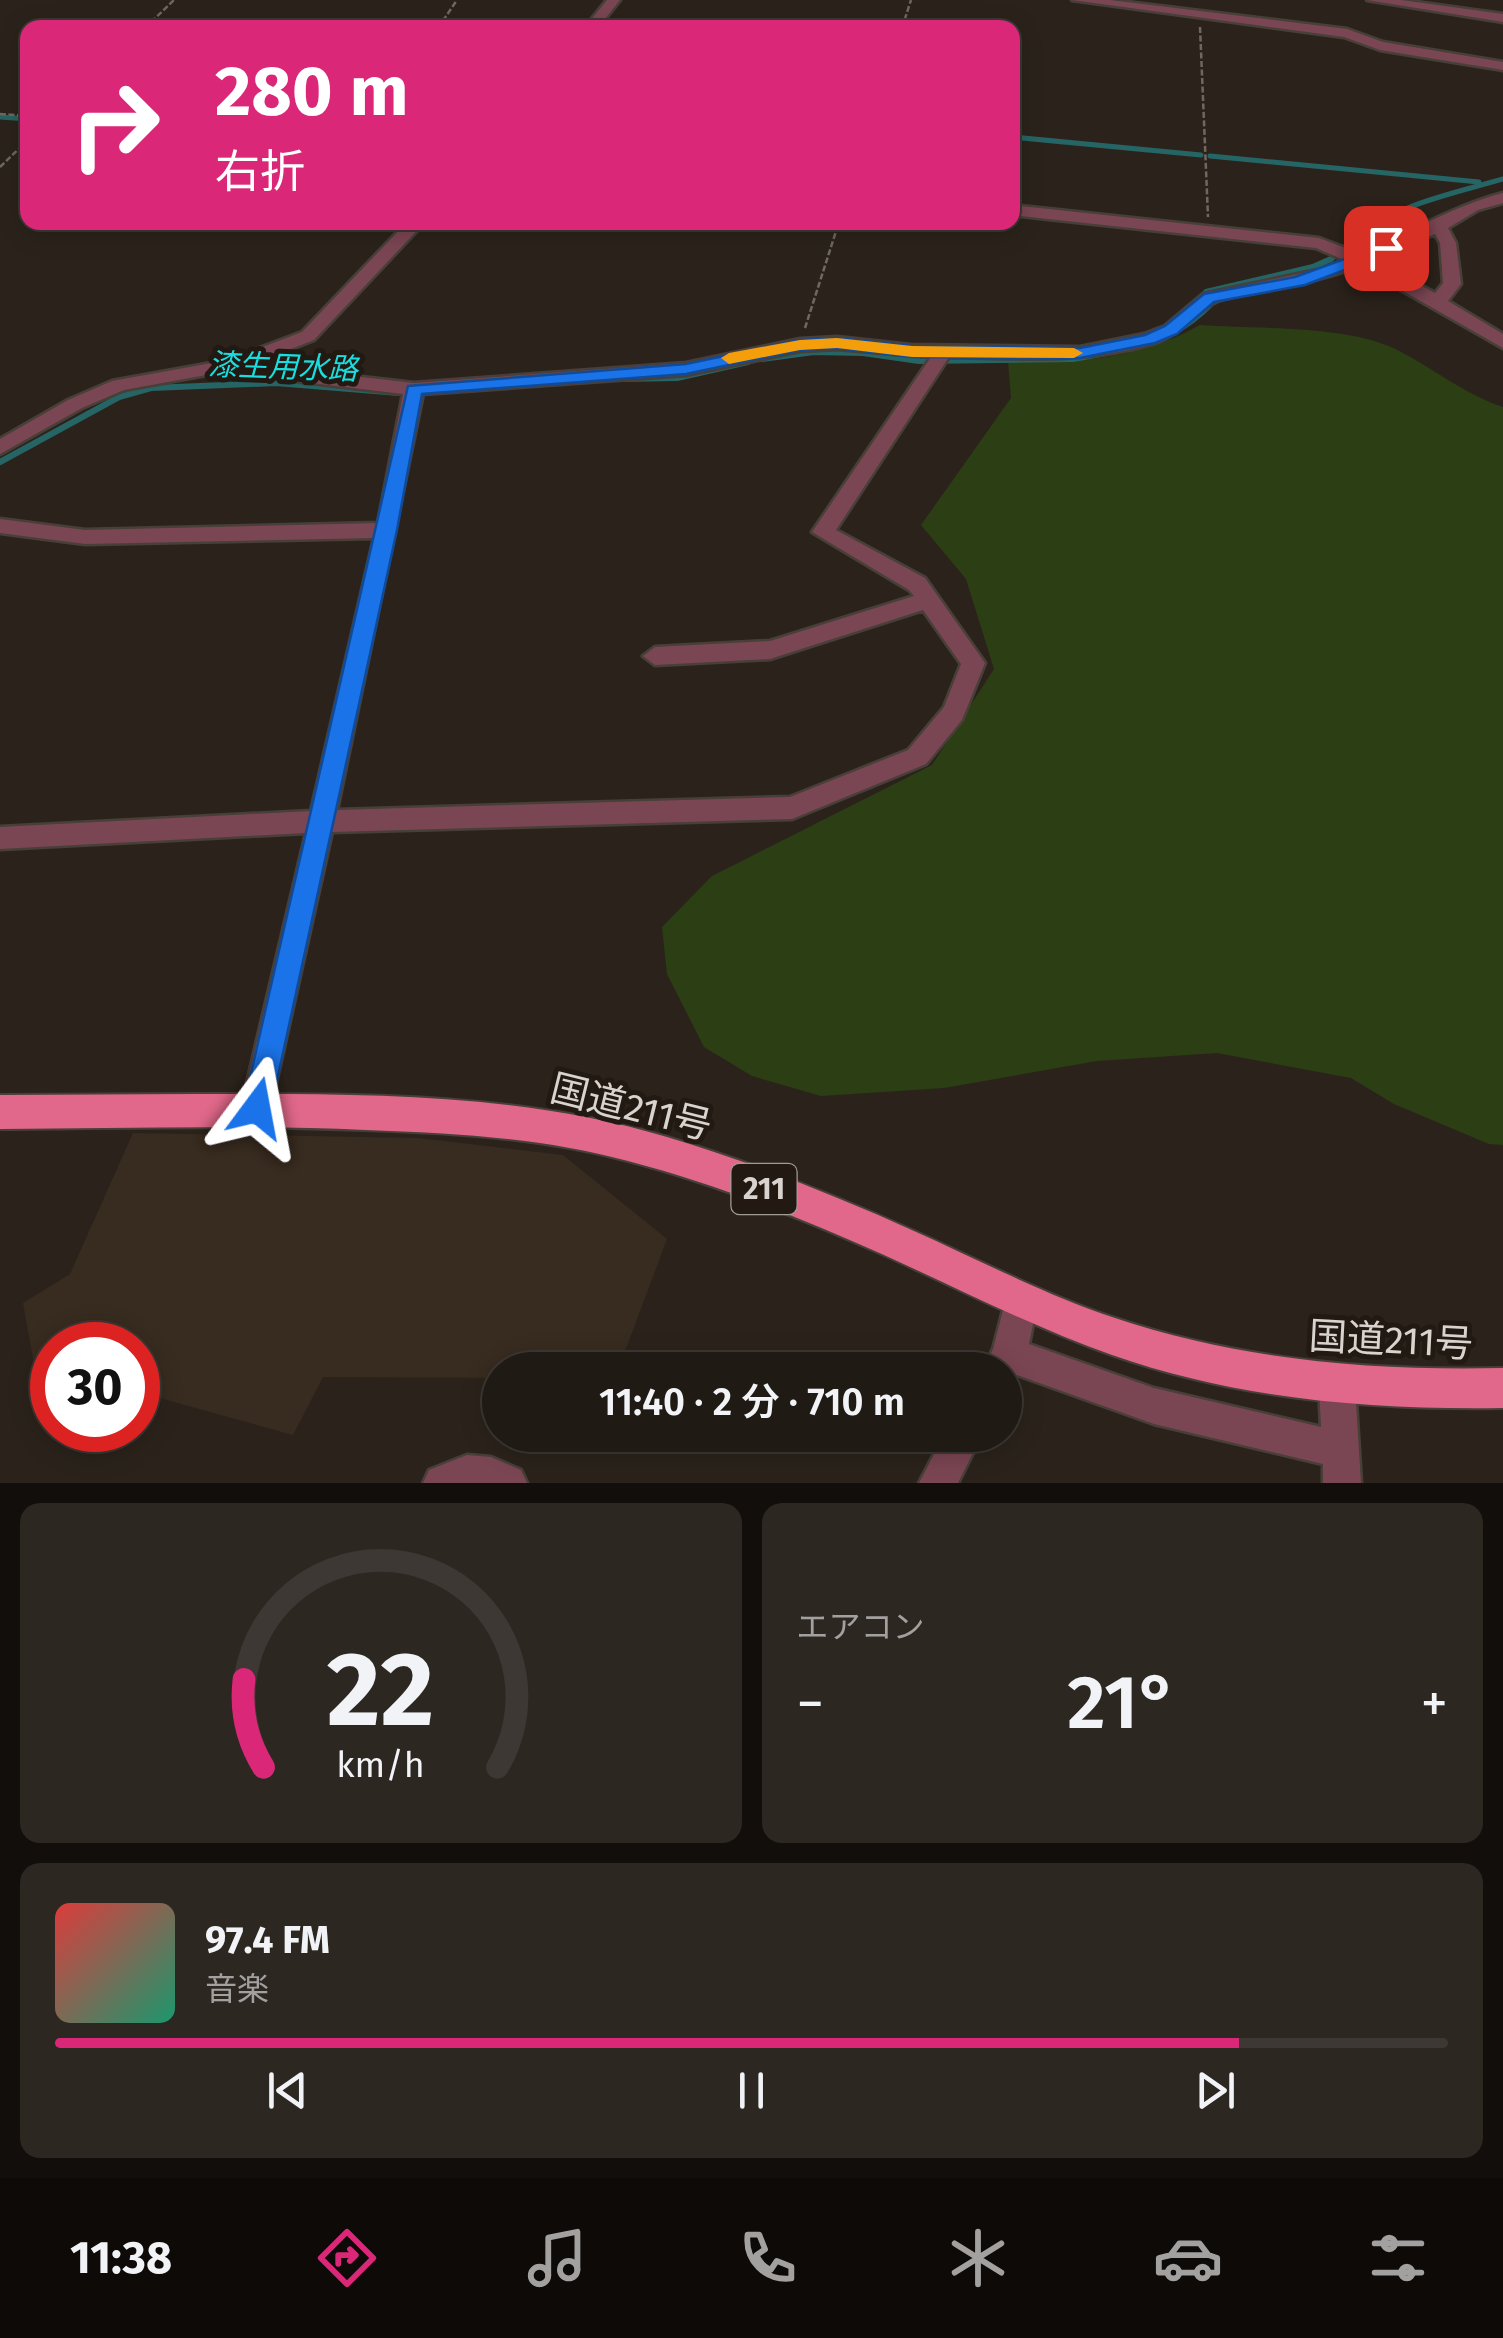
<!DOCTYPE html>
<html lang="ja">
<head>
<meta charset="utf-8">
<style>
	:root { --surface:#201a14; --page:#2d2722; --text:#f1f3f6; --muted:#a2a1a0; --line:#3d3834; --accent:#db2777 }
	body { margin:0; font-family:"Fira Sans","Noto Sans JP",sans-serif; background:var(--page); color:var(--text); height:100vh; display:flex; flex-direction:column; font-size:38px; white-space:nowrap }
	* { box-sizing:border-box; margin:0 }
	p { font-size:32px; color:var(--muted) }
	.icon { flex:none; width:55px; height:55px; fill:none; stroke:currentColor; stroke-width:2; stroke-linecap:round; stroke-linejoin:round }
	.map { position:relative; height:1483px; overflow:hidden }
	.panel { display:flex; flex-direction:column; gap:20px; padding:20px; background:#120e0b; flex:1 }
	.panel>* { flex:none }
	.banner { position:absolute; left:20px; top:20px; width:1000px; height:210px; border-radius:20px; box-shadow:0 5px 25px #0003,0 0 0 2px var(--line); background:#db2777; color:#fff; overflow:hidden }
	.speed { position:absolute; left:30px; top:1322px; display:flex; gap:20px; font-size:50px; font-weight:700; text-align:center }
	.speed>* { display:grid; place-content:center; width:130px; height:130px; border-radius:50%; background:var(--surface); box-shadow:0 5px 25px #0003,0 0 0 2px var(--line); line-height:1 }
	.speed .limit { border:15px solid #d22; background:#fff; color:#111 }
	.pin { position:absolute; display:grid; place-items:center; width:85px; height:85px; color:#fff; margin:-42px; border-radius:20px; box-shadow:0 5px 15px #0006 }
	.me { position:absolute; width:110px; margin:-55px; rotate:13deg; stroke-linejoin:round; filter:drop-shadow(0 0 8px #0008) }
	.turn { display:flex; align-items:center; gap:35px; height:210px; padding:0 30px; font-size:45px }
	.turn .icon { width:130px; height:130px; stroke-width:2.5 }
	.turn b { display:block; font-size:70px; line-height:85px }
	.big { font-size:75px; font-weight:600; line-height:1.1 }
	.panel .widget { flex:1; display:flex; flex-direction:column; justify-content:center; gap:15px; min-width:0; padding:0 35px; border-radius:20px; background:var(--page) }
	.panel .dial { align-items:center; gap:0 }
	.dial svg { height:260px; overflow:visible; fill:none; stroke:var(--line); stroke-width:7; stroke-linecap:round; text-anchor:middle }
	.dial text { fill:var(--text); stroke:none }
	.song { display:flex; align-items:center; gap:30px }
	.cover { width:120px; height:120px; border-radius:15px; background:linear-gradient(135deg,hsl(0 70% 55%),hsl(160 70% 35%)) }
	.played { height:10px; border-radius:5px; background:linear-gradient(90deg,var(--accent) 85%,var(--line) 85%) }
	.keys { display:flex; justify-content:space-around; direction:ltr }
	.heat { display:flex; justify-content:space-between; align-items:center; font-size:55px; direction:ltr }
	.panel .tiles { flex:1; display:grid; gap:20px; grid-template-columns:1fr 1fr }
	.widget:last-child { grid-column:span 2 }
	.trip { position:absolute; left:482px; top:1352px; width:540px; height:100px; border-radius:50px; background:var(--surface); box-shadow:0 5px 25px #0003,0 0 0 2px var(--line); font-weight:600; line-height:100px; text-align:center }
	.dock { display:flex; height:160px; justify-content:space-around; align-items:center; background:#0d0a08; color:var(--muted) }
	.dock .icon { width:70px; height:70px }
	.dock .selected { color:var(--accent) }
	.dock b { font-size:45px; color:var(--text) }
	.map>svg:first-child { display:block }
</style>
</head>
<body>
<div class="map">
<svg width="1503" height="1483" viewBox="0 0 1503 1483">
	<rect width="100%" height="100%" fill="#2b231b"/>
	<path fill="#382b1f" d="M133 1133 418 1138 563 1155 667 1239 618 1370H500V1378L323 1377 293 1435 138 1392V1345H52V1369L34 1364 23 1303 70 1274Z"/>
	<path fill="#2c3e14" d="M1200 325C1254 329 1345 325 1393 348 1431 366 1463 394 1503 407V1145L1489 1144 1394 1104 1351 1078 1217 1053 1097 1061 944 1088 821 1096 752 1076 704 1047 667 974 662 927 712 876 932 765 994 669 966 579 921 525 1011 398 1008 361C1079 363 1137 360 1200 325Z"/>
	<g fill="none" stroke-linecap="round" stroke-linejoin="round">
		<path stroke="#266565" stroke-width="5" d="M0 117 28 119
			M1012 137 1201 155
			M1210 156 1479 182
			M1354 240C1395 204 1452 194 1503 179"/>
		<path stroke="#266565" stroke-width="6" d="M1130 349C1162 342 1187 328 1210 305L1206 292 1313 267 1331 259 1357 237
			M762 359 814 352 863 353 919 361 1073 359 1107 353
			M619 379 677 378 748 362
			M0 462 119 397 151 388 276 383 411 394"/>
		<defs>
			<path id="minor" d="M1072 0H1110L1347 29 1383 42 1503 62V70L1380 50 1344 37Z
				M1367 0H1401L1503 14V22Z
				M1503 193V203L1478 210 1448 228 1456 243 1461 284 1448 301 1503 334V348L1359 266C1314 285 1264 285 1218 301 1195 310 1181 335 1155 343 1088 364 1018 358 949 357L836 530 925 578 985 663 962 720 926 764 792 819 332 832 268 1119 257 1123 246 1119 241 1108 306 833 0 849V827L311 811 374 538 85 544 0 533V519L85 530 378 523 403 394 286 380 263 365 262 349H276L281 362 291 369 414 383 686 363 800 339 837 337 911 345 1080 347 1144 334 1165 326 1203 294 1322 269 1344 260 1316 248 1012 215V205L1319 238 1359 253C1407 234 1453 206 1503 193ZM1435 234 1440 243 1443 283 1435 293 1374 260ZM837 349 931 357 812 532 909 590 914 596 770 641 655 647 643 656 655 665 770 659 923 610 961 664 944 707 908 750 790 797 337 810 423 394 686 375 800 351Z
				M1021 1282 1033 1287 1038 1299 1029 1344 1154 1388 1321 1427 1319 1386 1324 1373 1337 1368 1350 1373 1355 1386 1361 1483H1323V1464L1154 1424 1017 1375 1005 1386V1370H982L993 1349 1009 1287Z
				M944 1435H982L958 1483H919Z
				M467 1455 491 1457 521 1470 527 1483H423L429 1470Z"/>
			<path id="tertiary" d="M607 0H620L598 28H584Z
				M407 222H425L314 340 239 369 124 390 82 408 0 454V439L68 400 112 381 228 360 302 332Z"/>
			<path id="trunk" d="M194 1094C352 1094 514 1091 667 1137 751 1162 834 1195 914 1231 981 1261 1046 1295 1115 1318 1240 1360 1372 1371 1503 1368V1408C1371 1410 1237 1399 1112 1355 1033 1327 959 1289 884 1255 801 1218 716 1184 628 1161 542 1138 455 1133 366 1130 244 1125 122 1128 0 1129V1095Z"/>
		</defs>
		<use href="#minor" stroke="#473f38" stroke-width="5"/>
		<use href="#tertiary" stroke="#473f38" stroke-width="5"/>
		<use href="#trunk" stroke="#473f38" stroke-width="4"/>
		<path stroke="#6f6861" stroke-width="2.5" stroke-dasharray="6 2.5" stroke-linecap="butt" d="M1200 27 1208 217
			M145 28 174 0
			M438 28 457 0
			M902 28 911 0
			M0 114 28 116
			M0 167 28 140
			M805 328 839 222"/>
		<use href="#minor" fill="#7b4653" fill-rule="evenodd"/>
		<use href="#tertiary" fill="#7b4653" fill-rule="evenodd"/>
		<use href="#trunk" fill="#e1688a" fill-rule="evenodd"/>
	</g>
	<path fill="#1a73e8" stroke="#114b97" stroke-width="2.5" d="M1386 244 1392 245V252L1305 285 1214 302 1177 334 1155 343 1080 358 912 357 837 348 800 350 686 374 422 394 397 530 271 1108 267 1118 257 1122 247 1118 243 1108 408 386 686 364 800 340 837 338 912 346 1080 348 1145 335 1165 326 1204 294 1295 277Z"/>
	<path fill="#f59e0b" d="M837 338 912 346 1074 348 1083 353 1074 358 912 357 837 348 800 350 729 364 721 358 729 353 800 340Z"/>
	<g text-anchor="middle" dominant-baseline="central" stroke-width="10" stroke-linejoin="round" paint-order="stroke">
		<g font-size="30" font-style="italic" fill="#19ddde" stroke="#211912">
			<text transform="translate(283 367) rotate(2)">漆生用水路</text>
		</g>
		<rect fill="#211912" stroke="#a19b96" stroke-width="2.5" x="731.5" y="1164" width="65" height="50" rx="8"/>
		<g font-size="30" font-weight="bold" fill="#d8d3ce">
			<text x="764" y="1189">211</text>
		</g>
		<g font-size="38" fill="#d8d3ce" stroke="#211912">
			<text transform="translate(631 1107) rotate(14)">国道211号</text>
			<text transform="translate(1391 1340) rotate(3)">国道211号</text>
		</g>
	</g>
</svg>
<div class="speed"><div class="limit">30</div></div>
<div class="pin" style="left:1386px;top:248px;background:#d93025"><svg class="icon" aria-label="arrive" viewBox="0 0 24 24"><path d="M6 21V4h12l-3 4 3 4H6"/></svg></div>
<svg class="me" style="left:257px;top:1108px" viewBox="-20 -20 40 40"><path d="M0-17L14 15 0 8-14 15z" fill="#1a73e8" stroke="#fff" stroke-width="4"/></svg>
<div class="trip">11:40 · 2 分 · 710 m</div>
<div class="banner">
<div class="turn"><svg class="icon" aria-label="right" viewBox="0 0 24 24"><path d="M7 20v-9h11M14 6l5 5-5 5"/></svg><div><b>280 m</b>右折</div></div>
</div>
</div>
<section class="panel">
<div class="tiles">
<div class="widget dial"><svg viewBox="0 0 100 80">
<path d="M14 69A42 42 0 1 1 86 69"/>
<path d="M14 69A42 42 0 0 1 8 42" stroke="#db2777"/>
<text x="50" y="56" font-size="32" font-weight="700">22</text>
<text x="50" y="72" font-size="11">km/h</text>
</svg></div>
<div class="widget"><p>エアコン</p>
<div class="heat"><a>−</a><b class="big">21°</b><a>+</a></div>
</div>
<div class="widget">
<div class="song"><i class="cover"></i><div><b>97.4 FM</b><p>音楽</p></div></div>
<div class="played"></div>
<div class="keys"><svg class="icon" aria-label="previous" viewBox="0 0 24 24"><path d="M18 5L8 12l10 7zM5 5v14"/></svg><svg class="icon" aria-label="pause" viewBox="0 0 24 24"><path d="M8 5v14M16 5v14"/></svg><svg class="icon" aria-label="next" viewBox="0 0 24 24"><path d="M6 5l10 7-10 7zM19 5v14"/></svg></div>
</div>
</div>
</section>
<nav class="dock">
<b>11:38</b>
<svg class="icon selected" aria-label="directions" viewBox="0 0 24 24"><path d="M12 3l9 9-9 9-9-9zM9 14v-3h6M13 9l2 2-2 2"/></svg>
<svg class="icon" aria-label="music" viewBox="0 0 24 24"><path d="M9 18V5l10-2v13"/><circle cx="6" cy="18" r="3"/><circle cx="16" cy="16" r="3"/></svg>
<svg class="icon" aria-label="phone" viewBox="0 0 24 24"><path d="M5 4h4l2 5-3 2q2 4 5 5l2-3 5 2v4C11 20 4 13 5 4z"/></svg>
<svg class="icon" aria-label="climate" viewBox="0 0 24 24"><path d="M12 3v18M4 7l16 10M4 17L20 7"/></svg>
<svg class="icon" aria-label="car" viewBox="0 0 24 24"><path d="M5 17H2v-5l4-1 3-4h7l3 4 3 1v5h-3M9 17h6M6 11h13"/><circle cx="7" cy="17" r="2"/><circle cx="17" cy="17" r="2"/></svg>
<svg class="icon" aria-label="filters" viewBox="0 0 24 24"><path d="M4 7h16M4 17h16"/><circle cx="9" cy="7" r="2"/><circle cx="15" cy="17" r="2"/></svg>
</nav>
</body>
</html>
